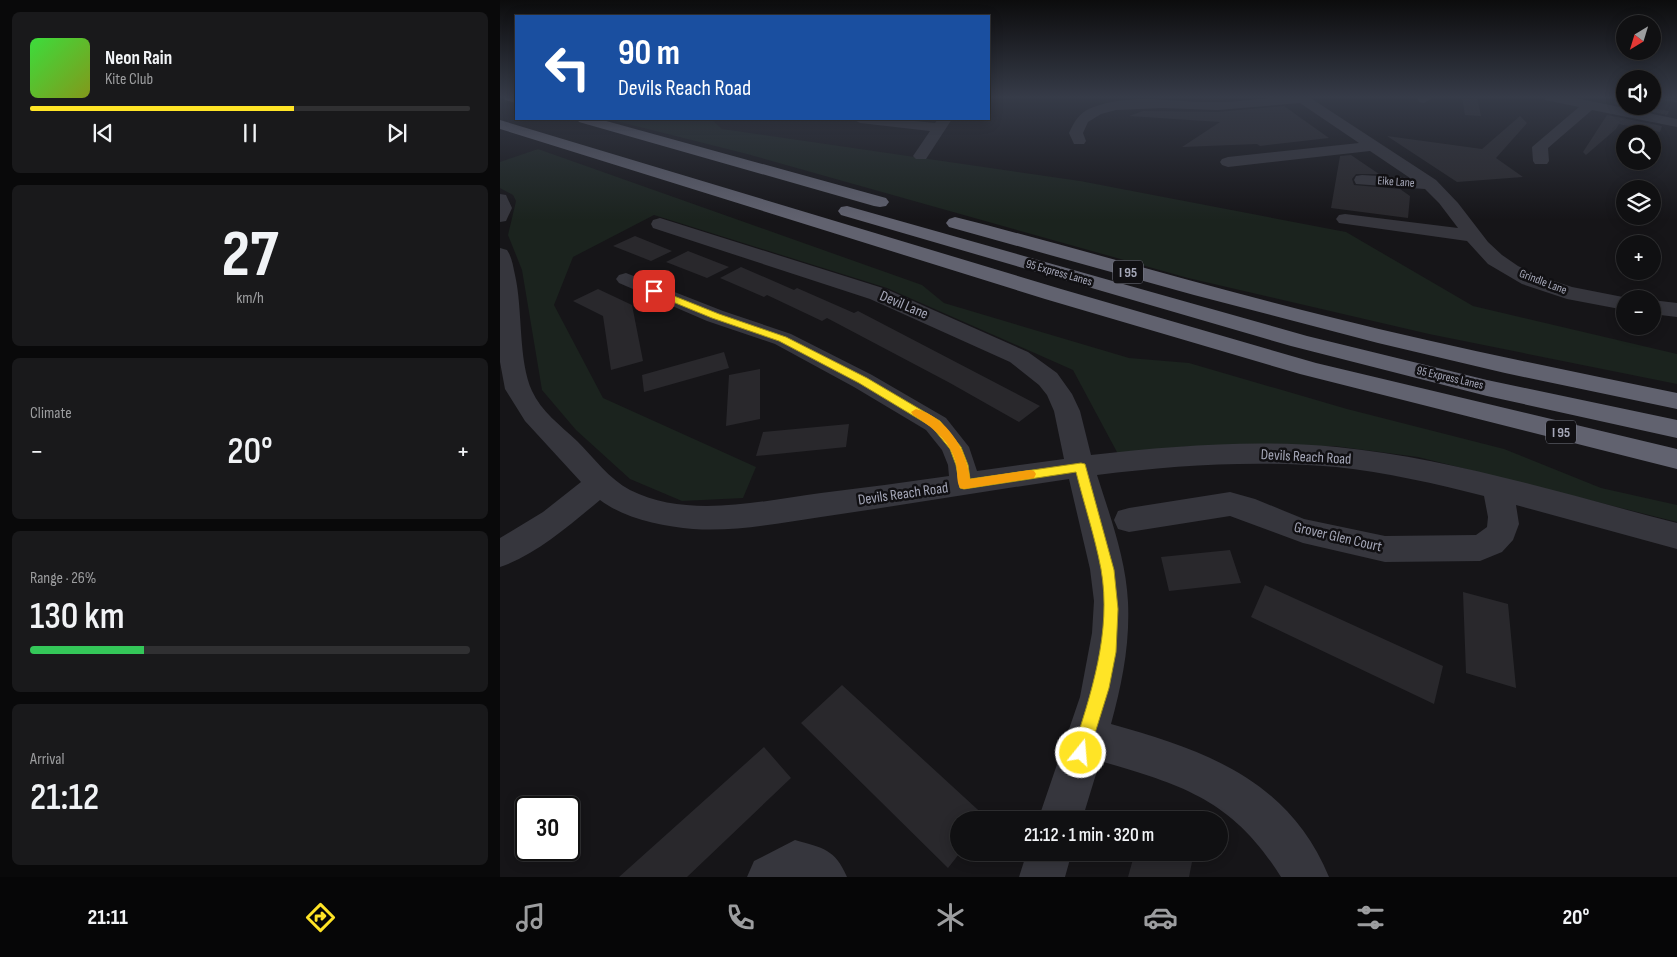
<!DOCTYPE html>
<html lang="en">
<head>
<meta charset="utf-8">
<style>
	:root { --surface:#101012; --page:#19191b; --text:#f1f3f6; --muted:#9c9d9f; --line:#303032; --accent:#ffe426 }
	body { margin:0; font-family:"Sofia Sans Condensed",sans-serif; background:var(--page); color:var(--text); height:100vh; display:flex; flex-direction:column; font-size:19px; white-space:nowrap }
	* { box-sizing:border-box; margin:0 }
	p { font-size:16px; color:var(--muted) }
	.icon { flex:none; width:28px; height:28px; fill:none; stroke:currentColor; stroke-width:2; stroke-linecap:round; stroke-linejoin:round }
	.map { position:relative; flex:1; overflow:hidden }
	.details { display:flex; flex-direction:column; gap:12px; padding:12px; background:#09090a; width:500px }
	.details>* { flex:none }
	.banner { position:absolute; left:15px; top:15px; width:475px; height:105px; border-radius:0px; box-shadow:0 2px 12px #0003,0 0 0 1px var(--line); background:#1a4fa0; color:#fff; overflow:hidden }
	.needle { width:32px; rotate:218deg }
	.controls { position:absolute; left:1116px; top:15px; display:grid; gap:10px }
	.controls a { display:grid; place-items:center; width:45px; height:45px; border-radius:50%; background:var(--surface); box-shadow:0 2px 12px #0003,0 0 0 1px var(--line); font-size:25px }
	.speed { position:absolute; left:15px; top:796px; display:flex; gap:10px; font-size:25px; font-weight:700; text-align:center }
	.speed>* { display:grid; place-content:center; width:65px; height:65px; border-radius:50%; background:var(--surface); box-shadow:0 2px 12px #0003,0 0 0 1px var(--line); line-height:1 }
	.speed .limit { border:2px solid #111; border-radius:8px; background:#fff; color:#111 }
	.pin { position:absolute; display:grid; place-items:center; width:42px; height:42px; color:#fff; margin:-21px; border-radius:10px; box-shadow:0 2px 8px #0006 }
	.me { position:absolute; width:55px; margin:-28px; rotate:17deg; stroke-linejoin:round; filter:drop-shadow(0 0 4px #0008) }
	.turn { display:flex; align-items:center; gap:18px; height:105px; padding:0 20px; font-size:22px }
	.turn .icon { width:65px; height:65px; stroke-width:2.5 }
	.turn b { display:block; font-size:35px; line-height:42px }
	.big { font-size:38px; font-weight:600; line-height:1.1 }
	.details .card { flex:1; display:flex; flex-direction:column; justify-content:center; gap:8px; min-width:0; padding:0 18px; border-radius:8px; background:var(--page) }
	.details .dial { align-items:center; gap:0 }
	.dial b { font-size:65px; line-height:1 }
	.song { display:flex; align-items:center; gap:15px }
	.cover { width:60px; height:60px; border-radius:8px; background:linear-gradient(135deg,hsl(120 70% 55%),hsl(70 70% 35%)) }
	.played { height:5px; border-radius:2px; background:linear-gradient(90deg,var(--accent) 60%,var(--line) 60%) }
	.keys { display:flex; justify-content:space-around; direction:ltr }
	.heat { display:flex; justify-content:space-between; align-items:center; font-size:28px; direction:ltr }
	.charge { height:8px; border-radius:4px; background:linear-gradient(90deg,#34c759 26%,var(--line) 0) }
	.trip { position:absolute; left:450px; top:811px; width:278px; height:50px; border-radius:25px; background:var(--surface); box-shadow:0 2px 12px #0003,0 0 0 1px var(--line); font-weight:600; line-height:50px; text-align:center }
	.menu { display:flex; height:80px; justify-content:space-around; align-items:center; background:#060607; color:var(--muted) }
	.menu .icon { width:35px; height:35px }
	.menu .on { color:var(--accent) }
	.menu b { font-size:22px; color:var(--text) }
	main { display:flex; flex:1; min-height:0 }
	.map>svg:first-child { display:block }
</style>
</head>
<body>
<main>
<section class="details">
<div class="card">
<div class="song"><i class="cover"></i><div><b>Neon Rain</b><p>Kite Club</p></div></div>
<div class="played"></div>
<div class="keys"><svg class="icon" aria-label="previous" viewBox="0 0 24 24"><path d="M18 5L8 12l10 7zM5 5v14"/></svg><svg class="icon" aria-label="pause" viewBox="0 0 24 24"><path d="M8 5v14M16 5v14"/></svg><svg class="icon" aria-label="next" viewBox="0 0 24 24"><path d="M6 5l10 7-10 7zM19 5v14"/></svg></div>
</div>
<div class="card dial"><b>27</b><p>km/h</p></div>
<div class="card"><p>Climate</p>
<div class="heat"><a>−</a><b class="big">20°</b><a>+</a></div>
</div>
<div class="card"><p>Range · 26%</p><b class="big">130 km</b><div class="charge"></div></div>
<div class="card"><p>Arrival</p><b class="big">21:12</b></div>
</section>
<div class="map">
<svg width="1177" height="877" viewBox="0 0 1177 877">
	<rect width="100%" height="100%" fill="#161518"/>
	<path fill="#1b231e" d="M108 119H211L222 129 580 181 846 232 973 306 1177 354V384L929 334 688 278 247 154Z
		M38 149 422 285 444 303 629 358 689 363 847 409 1004 449 1101 488 1177 505V522L918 457 834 446H691L618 454 573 370 387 288 154 215 73 257 54 305 103 398 256 467 243 498 182 501 130 479 76 430 42 390 22 270 8 235 16 201 13 195 0 188V162Z"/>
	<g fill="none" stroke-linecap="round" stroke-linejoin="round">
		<path stroke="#2a313d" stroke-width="3" d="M1154 97 1177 101"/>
	</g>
	<path fill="#29282c" d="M643 97H756L718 100Z
		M962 97H977L981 116 965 115Z
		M1116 101 1125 103V106H1142L1169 111 1167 115 1114 104Z
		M784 106 829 138 760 146 757 144 682 147 720 122 629 116 643 111 718 112Z
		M1107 115 1162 126 1160 132 1119 124 1116 129 1086 155 1083 152Z
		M1020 116 1027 123 996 158 1023 177 957 182 887 136 982 149Z
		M851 155 879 174H856L852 179 854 185 900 189 910 196 908 218 831 208 840 156Z
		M135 236 172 251 151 261 113 246Z
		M188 251 229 267 207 278 166 262Z
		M241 267 294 290 297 288 354 313 358 311 540 406 519 422 450 383 327 318 322 321 267 295 264 297 220 278Z
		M98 289 132 305 143 361 111 370 103 316 73 301Z
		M224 352 229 368 144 392 142 375Z
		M260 369V419L226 426 229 375Z
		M349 424 346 447 256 456 263 432Z
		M730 550 741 583 669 591 661 557Z
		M765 585 943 666 934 704 751 617Z
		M963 592 1008 604 1016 688 966 673Z
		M342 685 489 820H459V854L448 868 301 723Z
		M264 747 291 778 187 877H119Z
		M635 852H694L689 877H628Z"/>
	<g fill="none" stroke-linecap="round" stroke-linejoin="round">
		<path fill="#36363d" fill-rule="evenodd" d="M776 97H809L936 180 958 203 988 242 1002 255 1018 266 1036 275 1072 287 1133 299H1125V310L1067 299 1022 284 988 264 967 241 839 223 836 219 839 215 845 214 958 228 939 203 925 189 856 184 854 180 856 176 862 175 910 178 870 151 728 167 722 165 720 162 722 159 728 157 859 143 800 103 718 110 662 108 616 110 601 114 588 122 583 133 586 141 584 144H574L569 133C574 122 579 113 591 108 630 92 677 103 718 102 737 102 757 99 776 97Z
			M917 97H931V99L924 103 919 102Z
			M1044 97H1071L1177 119V127L1092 110 1048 148 1049 161 1047 164H1035L1033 161 1032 147 1079 107 1045 100Z
			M353 119H395L435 123 438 119H452L426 159H416L413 156 430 131 360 123Z
			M0 194 6 195 12 208 6 221 0 222Z
			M160 218 386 289 528 352 557 373 572 394 580 411 591 455C672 446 755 439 837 447 950 458 1067 495 1177 523V549L1016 505 1019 524 1013 540 1002 552 980 561 885 562 803 543 730 516 629 532 618 529 614 520 618 511 629 508 730 492 755 499 804 519 885 536 976 535 987 527 988 517 984 496C936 484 886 472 836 467 756 460 676 465 597 475 610 516 626 559 628 602 630 644 622 684 611 724 705 750 789 780 829 877H781C733 800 683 785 600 761L582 820H538L580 697 592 633 594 601 590 569 569 479C486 491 404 505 321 517 279 523 236 532 193 529 162 526 125 519 100 500 71 524 36 555 0 567V538L43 512 81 482 25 421 5 389 0 362V248L7 250C12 257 13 266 15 275 23 310 18 360 32 391 41 411 61 426 77 441 94 458 109 479 130 490 187 519 261 501 321 493 363 488 406 482 449 476L448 465 442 450 426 430 354 387 275 344 207 321 119 283 116 279 119 275 126 273 223 311 291 334 372 375 446 418 469 447 477 471 564 459 554 411 547 395 539 385 510 362 370 299 153 228 151 224 153 220Z
			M1152 300 1177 303V317L1152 314Z
			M295 840C323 848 335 849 347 877H247L254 861Z
			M527 852H572L565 877H519Z"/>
		<path fill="#61626f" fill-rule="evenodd" d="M4 97H16V103L5 100Z
			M77 119H99L386 198 389 202 386 206 380 207 374 206 79 122Z
			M0 120 561 289 816 363 1177 449V469L800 374 545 299 0 129Z
			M347 206 807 336 987 380 1177 420V438L987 396 791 346 341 215 338 211 341 207Z
			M455 217C581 249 705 286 830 317 945 346 1061 369 1177 393V409L1005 373 878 343 694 295 449 227 446 223 449 219Z"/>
	</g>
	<linearGradient id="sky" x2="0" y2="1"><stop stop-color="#0c0c0d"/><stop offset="0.44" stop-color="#363b48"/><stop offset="1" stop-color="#363b48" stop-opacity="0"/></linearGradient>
	<rect width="1177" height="220" fill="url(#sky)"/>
	<path fill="#ffe426" stroke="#a69419" d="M154 288 219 314 286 337 367 378 440 421 461 447 468 465 470 479 581 463 585 464 614 570 618 609 616 652 609 688 587 759 581 762 575 759 572 753C591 694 612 632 601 569 595 537 584 504 576 472L464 489 460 488 456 465 450 449 432 427 359 383 279 341 212 318 151 293 150 291Z"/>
	<path fill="#f59e0b" d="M416 409C447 417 467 450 470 479L530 470 534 471 536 474 534 478 464 489 460 488C456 481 458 472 456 464 451 441 432 427 413 415L411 412Z"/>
	<g text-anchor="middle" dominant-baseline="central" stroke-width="5" stroke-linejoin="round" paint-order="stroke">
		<g font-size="12" fill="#a6a8b9" stroke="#111013">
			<text transform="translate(896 182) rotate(4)">Eike Lane</text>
			<text transform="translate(559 273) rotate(16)">95 Express Lanes</text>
			<text transform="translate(1043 282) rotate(21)">Grindle Lane</text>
			<text transform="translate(950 378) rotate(13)">95 Express Lanes</text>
		</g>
		<g fill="#111013" stroke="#797a87" stroke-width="1">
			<rect x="613" y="260.5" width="30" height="23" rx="4"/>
			<rect x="1046" y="420.5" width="30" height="23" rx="4"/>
		</g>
		<g font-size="14" font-weight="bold" fill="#a6a8b9">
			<text x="628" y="272">I 95</text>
			<text x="1061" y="432">I 95</text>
		</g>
		<g font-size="15" fill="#a6a8b9" stroke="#111013">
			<text transform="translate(404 305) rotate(23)">Devil Lane</text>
			<text transform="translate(806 457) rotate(3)">Devils Reach Road</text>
			<text transform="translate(403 494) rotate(-8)">Devils Reach Road</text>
			<text transform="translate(838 537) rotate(13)">Grover Glen Court</text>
		</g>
	</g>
</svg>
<div class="controls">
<a><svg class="needle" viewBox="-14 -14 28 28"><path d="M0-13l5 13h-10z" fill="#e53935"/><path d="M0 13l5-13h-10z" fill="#9c9d9f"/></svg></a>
<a><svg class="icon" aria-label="sound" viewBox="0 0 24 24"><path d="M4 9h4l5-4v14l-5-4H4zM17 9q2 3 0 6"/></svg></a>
<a><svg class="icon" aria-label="search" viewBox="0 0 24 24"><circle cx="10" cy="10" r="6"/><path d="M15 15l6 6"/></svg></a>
<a><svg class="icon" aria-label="layers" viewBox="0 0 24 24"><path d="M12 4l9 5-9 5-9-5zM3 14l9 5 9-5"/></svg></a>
<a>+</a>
<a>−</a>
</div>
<div class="speed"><div class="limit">30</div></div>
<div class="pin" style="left:154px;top:291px;background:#d93025"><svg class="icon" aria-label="arrive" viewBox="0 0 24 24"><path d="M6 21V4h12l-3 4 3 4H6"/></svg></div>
<svg class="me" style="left:581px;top:753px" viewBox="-20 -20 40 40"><circle r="17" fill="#ffe426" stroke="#fff" stroke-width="3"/><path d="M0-11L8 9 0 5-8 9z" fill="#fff"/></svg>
<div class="trip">21:12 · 1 min · 320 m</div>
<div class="banner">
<div class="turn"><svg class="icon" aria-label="left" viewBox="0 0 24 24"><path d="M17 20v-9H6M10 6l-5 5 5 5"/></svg><div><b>90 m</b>Devils Reach Road</div></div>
</div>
</div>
</main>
<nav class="menu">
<b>21:11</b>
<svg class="icon on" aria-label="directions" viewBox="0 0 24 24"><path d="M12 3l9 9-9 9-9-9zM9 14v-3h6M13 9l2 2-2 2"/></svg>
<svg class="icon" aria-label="music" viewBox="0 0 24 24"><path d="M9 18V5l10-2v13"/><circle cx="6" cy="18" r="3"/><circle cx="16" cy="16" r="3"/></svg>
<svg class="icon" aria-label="phone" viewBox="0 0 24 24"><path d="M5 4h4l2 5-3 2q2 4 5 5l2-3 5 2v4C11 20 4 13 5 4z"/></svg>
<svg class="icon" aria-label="climate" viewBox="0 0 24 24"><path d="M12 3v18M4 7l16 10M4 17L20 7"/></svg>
<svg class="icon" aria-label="car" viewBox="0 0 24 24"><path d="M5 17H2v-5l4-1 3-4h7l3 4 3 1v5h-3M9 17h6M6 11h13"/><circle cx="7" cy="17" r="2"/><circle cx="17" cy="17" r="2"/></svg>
<svg class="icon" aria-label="filters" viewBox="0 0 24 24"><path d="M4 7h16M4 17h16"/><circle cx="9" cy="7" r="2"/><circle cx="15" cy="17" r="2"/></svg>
<b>20°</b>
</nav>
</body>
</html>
